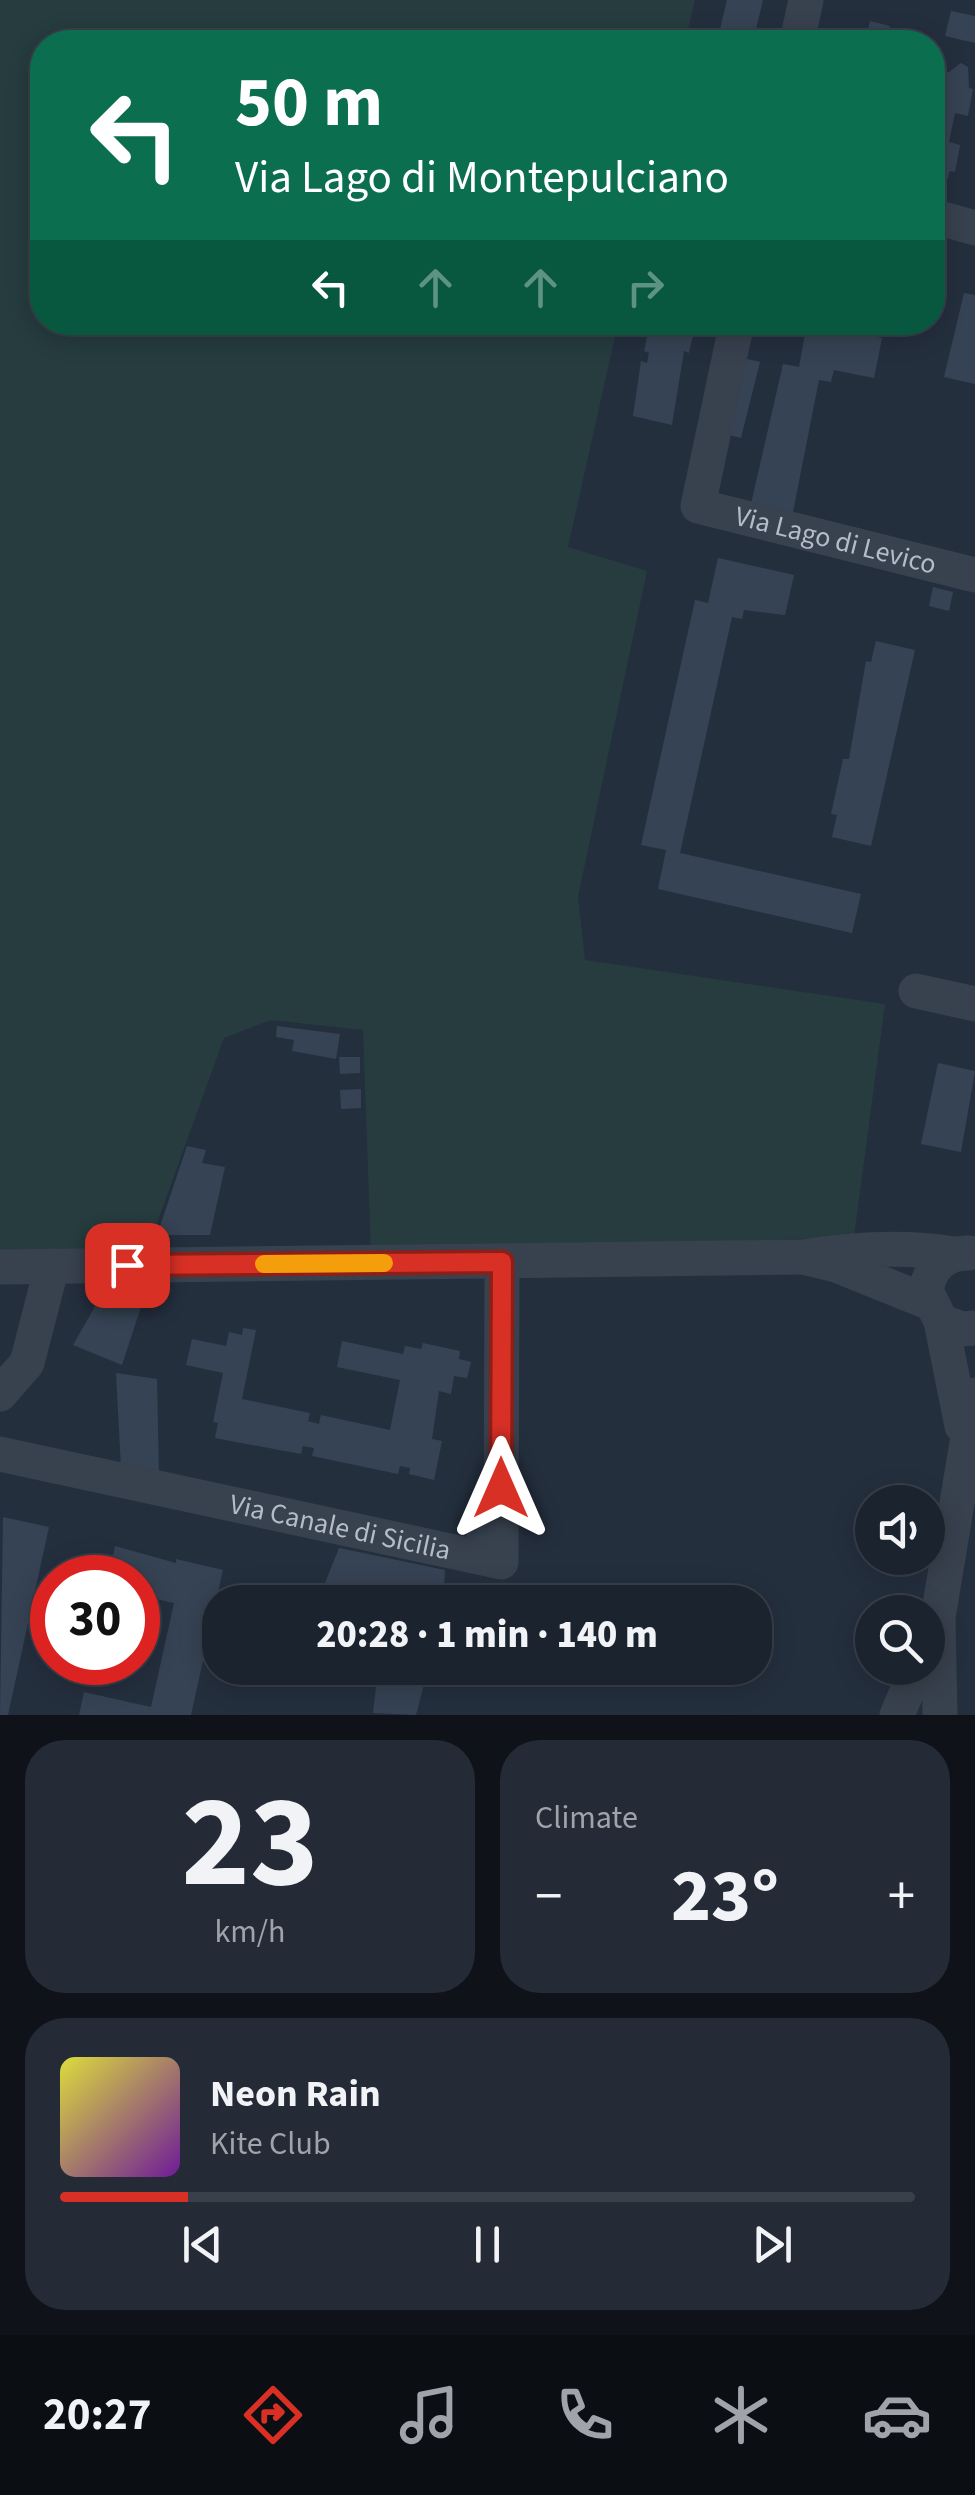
<!DOCTYPE html>
<html lang="en">
<head>
<meta charset="utf-8">
<style>
	:root { --surface:#1b232e; --page:#242b36; --text:#f1f3f6; --muted:#a0a4aa; --line:#39404a; --accent:#d93025 }
	body { margin:0; font-family:"Source Sans 3",sans-serif; background:var(--page); color:var(--text); height:100vh; display:flex; flex-direction:column; font-size:38px; white-space:nowrap }
	* { box-sizing:border-box; margin:0 }
	p { font-size:32px; color:var(--muted) }
	.icon { flex:none; width:55px; height:55px; fill:none; stroke:currentColor; stroke-width:2; stroke-linecap:round; stroke-linejoin:round }
	.map { position:relative; height:1715px; overflow:hidden }
	.side { display:flex; flex-direction:column; gap:25px; padding:25px; background:#0f1319; flex:1 }
	.side>* { flex:none }
	.guide { position:absolute; left:30px; top:30px; width:915px; height:305px; border-radius:40px; box-shadow:0 5px 25px #0003,0 0 0 2px var(--line); background:#0b6e4f; color:#fff; overflow:hidden }
	.tools { position:absolute; left:855px; top:1485px; display:grid; gap:20px }
	.tools a { display:grid; place-items:center; width:90px; height:90px; border-radius:50%; background:var(--surface); box-shadow:0 5px 25px #0003,0 0 0 2px var(--line); font-size:50px }
	.speed { position:absolute; left:30px; top:1555px; display:flex; gap:20px; font-size:50px; font-weight:700; text-align:center }
	.speed>* { display:grid; place-content:center; width:130px; height:130px; border-radius:50%; background:var(--surface); box-shadow:0 5px 25px #0003,0 0 0 2px var(--line); line-height:1 }
	.speed .limit { border:15px solid #d22; background:#fff; color:#111 }
	.pin { position:absolute; display:grid; place-items:center; width:85px; height:85px; color:#fff; margin:-42px; border-radius:20px; box-shadow:0 5px 15px #0006 }
	.me { position:absolute; width:110px; margin:-55px; rotate:0deg; stroke-linejoin:round; filter:drop-shadow(0 0 8px #0008) }
	.turn { display:flex; align-items:center; gap:35px; height:210px; padding:0 40px; font-size:45px }
	.turn .icon { width:130px; height:130px; stroke-width:2.5 }
	.turn b { display:block; font-size:70px; line-height:85px }
	.lanes { display:flex; align-items:center; height:95px; padding:0 40px; background:#0003; justify-content:center; gap:50px; direction:ltr }
	.lanes .off { opacity:.35 }
	.big { font-size:75px; font-weight:800; line-height:1.1 }
	.side .tile { flex:1; display:flex; flex-direction:column; justify-content:center; gap:15px; min-width:0; padding:0 35px; border-radius:40px; background:var(--page) }
	.side .dial { align-items:center; gap:0 }
	.dial b { font-size:130px; line-height:1 }
	.song { display:flex; align-items:center; gap:30px }
	.cover { width:120px; height:120px; border-radius:15px; background:linear-gradient(135deg,hsl(60 70% 55%),hsl(280 70% 35%)) }
	.played { height:10px; border-radius:5px; background:linear-gradient(90deg,var(--accent) 15%,var(--line) 15%) }
	.keys { display:flex; justify-content:space-around; direction:ltr }
	.heat { display:flex; justify-content:space-between; align-items:center; font-size:55px; direction:ltr }
	.side .tiles { flex:1; display:grid; gap:25px; grid-template-columns:1fr 1fr }
	.tile:last-child { grid-column:span 2 }
	.trip { position:absolute; left:202px; top:1585px; width:570px; height:100px; border-radius:40px; background:var(--surface); box-shadow:0 5px 25px #0003,0 0 0 2px var(--line); font-weight:800; line-height:100px; text-align:center }
	.dock { display:flex; height:160px; justify-content:space-around; align-items:center; background:#0b0e12; color:var(--muted) }
	.dock .icon { width:70px; height:70px }
	.dock .current { color:var(--accent) }
	.dock b { font-size:45px; color:var(--text) }
	.map>svg:first-child { display:block }
</style>
</head>
<body>
<div class="map">
<svg width="975" height="1715" viewBox="0 0 975 1715">
	<rect width="100%" height="100%" fill="#242f3e"/>
	<path fill="#263c3f" d="M0 0H695L685 42H42V322L618 323 568 547 647 571 578 897 585 960 885 1004 854 1237 371 1254 363 1030 271 1020 224 1038 144 1259 0 1262Z"/>
	<path fill="#364354" d="M727 0H763L753 42H717Z
		M951 11 975 16V43L945 36Z
		M870 21 890 26 886 42 865 41Z
		M961 63 968 67 969 88 973 89 968 116 955 113 949 142 960 145 955 172 950 171 945 187 937 190 932 189V69L949 72Z
		M964 293 975 295V384L944 377Z
		M696 322 689 353 684 351 672 425 633 416 641 361 647 363 649 353 644 351 650 323Z
		M807 323 882 338 874 378 834 370 831 382 819 380 792 517 750 508 783 364 799 367Z
		M735 356 760 362 741 438 717 432Z
		M718 558 794 575 785 615 744 610 742 619 732 617 680 853 861 894 852 933 658 889 666 850 641 845 695 600 708 603Z
		M933 587 953 592 949 611 929 606Z
		M876 641 915 650 871 846 832 837 837 815 831 814 843 759H849L866 661 871 662Z
		M277 1026 340 1034 336 1059 292 1051 294 1040 276 1037Z
		M339 1057H360V1073L340 1074Z
		M938 1063 975 1071 961 1152 921 1144Z
		M361 1089V1108L341 1109 340 1090Z
		M187 1146 206 1150 202 1163 225 1167 210 1235H157Z
		M97 1303 142 1304 122 1365 73 1345Z
		M243 1328 256 1330 242 1399 310 1413 308 1421 319 1424 321 1415 390 1430 400 1380 337 1367 342 1341 403 1354 405 1346 421 1349 423 1343 460 1351 459 1359 471 1362 467 1378 454 1376 451 1394 439 1391 432 1439 442 1441 434 1480 409 1474 410 1468 400 1466 398 1474 312 1456 314 1448 303 1446 301 1454 215 1438 218 1423 213 1422 223 1373 186 1365 192 1339 226 1346 229 1332 242 1335Z
		M116 1373 157 1379 159 1476 121 1468Z
		M3 1517 49 1527 8 1715H0Z
		M469 1521 490 1526 486 1545 465 1541Z
		M115 1546 176 1563V1559L223 1570 191 1715H79L84 1692 151 1707 174 1603 138 1595V1578H108Z
		M339 1548 445 1570 443 1602H419L420 1598 403 1594 401 1602H367L368 1599 355 1596 357 1587 325 1583Z
		M391 1668H423L427 1673 416 1715 373 1713 378 1669 390 1672Z"/>
	<g fill="none" stroke-linecap="round" stroke-linejoin="round">
		<g stroke="#38414e" stroke-width="35">
			<path d="M797 42 806 0"/>
			<path d="M932 216 975 228"/>
			<path id="s1" d="M737 322 698 506 975 575"/>
			<path d="M916 991 975 1004"/>
			<path d="M969 1253C945 1253 930 1266 926 1291L941 1321 962 1329 975 1328"/>
			<path d="M0 1267 803 1257"/>
			<path d="M928 1302 836 1265 803 1257C853 1249 904 1246 954 1254"/>
			<path d="M941 1321 962 1426"/>
			<path d="M0 1394 27 1363 52 1266"/>
			<path id="s2" d="M0 1454 501 1562 502 1262"/>
			<path d="M897 1715 917 1668"/>
			<path d="M940 1715 938 1617 975 1395"/>
		</g>
	</g>
	<g fill="none" stroke-linecap="round" stroke-linejoin="round">
		<defs>
			<path id="route" d="M127 1265 502 1262 501 1488"/>
		</defs>
		<use href="#route" stroke="#8d1f18" stroke-width="25"/>
		<use href="#route" stroke="#d93025" stroke-width="18"/>
		<path stroke="#f59e0b" stroke-width="18" d="M264 1264 384 1263"/>
	</g>
	<g text-anchor="middle" dominant-baseline="central" stroke-width="10" stroke-linejoin="round" paint-order="stroke">
		<g font-size="28" fill="#b4bcc9" stroke="#1d2633">
			<text stroke="none"><textPath href="#s1" startOffset="330">Via Lago di Levico</textPath></text>
			<text stroke="none"><textPath href="#s2" startOffset="348">Via Canale di Sicilia</textPath></text>
		</g>
	</g>
</svg>
<div class="tools">
<a><svg class="icon" aria-label="sound" viewBox="0 0 24 24"><path d="M4 9h4l5-4v14l-5-4H4zM17 9q2 3 0 6"/></svg></a>
<a><svg class="icon" aria-label="search" viewBox="0 0 24 24"><circle cx="10" cy="10" r="6"/><path d="M15 15l6 6"/></svg></a>
</div>
<div class="speed"><div class="limit">30</div></div>
<div class="pin" style="left:127px;top:1265px;background:#d93025"><svg class="icon" aria-label="arrive" viewBox="0 0 24 24"><path d="M6 21V4h12l-3 4 3 4H6"/></svg></div>
<svg class="me" style="left:501px;top:1488px" viewBox="-20 -20 40 40"><path d="M0-17L14 15 0 8-14 15z" fill="#d93025" stroke="#fff" stroke-width="4"/></svg>
<div class="trip">20:28 · 1 min · 140 m</div>
<div class="guide">
<div class="turn"><svg class="icon" aria-label="left" viewBox="0 0 24 24"><path d="M17 20v-9H6M10 6l-5 5 5 5"/></svg><div><b>50 m</b>Via Lago di Montepulciano</div></div>
<div class="lanes"><svg class="icon" aria-label="left" viewBox="0 0 24 24"><path d="M17 20v-9H6M10 6l-5 5 5 5"/></svg><svg class="icon off" aria-label="ahead" viewBox="0 0 24 24"><path d="M12 20V5M6 11l6-6 6 6"/></svg><svg class="icon off" aria-label="ahead" viewBox="0 0 24 24"><path d="M12 20V5M6 11l6-6 6 6"/></svg><svg class="icon off" aria-label="right" viewBox="0 0 24 24"><path d="M7 20v-9h11M14 6l5 5-5 5"/></svg></div>
</div>
</div>
<section class="side">
<div class="tiles">
<div class="tile dial"><b>23</b><p>km/h</p></div>
<div class="tile"><p>Climate</p>
<div class="heat"><a>−</a><b class="big">23°</b><a>+</a></div>
</div>
<div class="tile">
<div class="song"><i class="cover"></i><div><b>Neon Rain</b><p>Kite Club</p></div></div>
<div class="played"></div>
<div class="keys"><svg class="icon" aria-label="previous" viewBox="0 0 24 24"><path d="M18 5L8 12l10 7zM5 5v14"/></svg><svg class="icon" aria-label="pause" viewBox="0 0 24 24"><path d="M8 5v14M16 5v14"/></svg><svg class="icon" aria-label="next" viewBox="0 0 24 24"><path d="M6 5l10 7-10 7zM19 5v14"/></svg></div>
</div>
</div>
</section>
<nav class="dock">
<b>20:27</b>
<svg class="icon current" aria-label="directions" viewBox="0 0 24 24"><path d="M12 3l9 9-9 9-9-9zM9 14v-3h6M13 9l2 2-2 2"/></svg>
<svg class="icon" aria-label="music" viewBox="0 0 24 24"><path d="M9 18V5l10-2v13"/><circle cx="6" cy="18" r="3"/><circle cx="16" cy="16" r="3"/></svg>
<svg class="icon" aria-label="phone" viewBox="0 0 24 24"><path d="M5 4h4l2 5-3 2q2 4 5 5l2-3 5 2v4C11 20 4 13 5 4z"/></svg>
<svg class="icon" aria-label="climate" viewBox="0 0 24 24"><path d="M12 3v18M4 7l16 10M4 17L20 7"/></svg>
<svg class="icon" aria-label="car" viewBox="0 0 24 24"><path d="M5 17H2v-5l4-1 3-4h7l3 4 3 1v5h-3M9 17h6M6 11h13"/><circle cx="7" cy="17" r="2"/><circle cx="17" cy="17" r="2"/></svg>
</nav>
</body>
</html>
